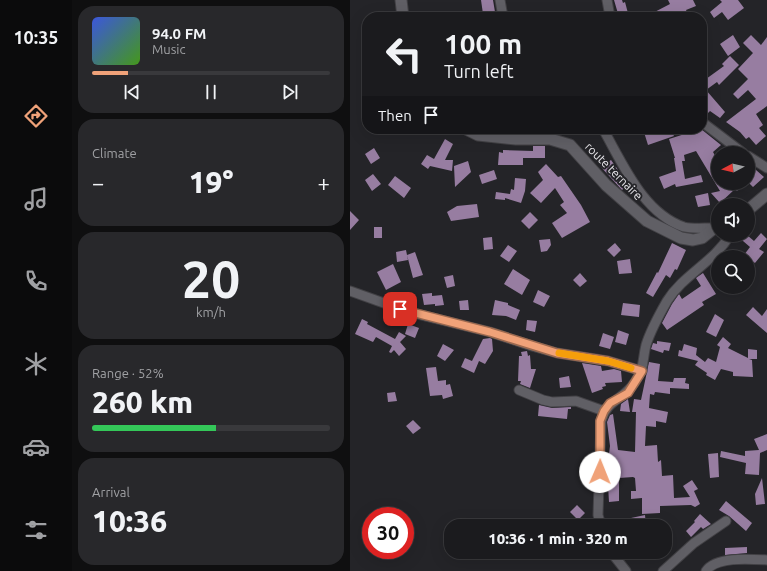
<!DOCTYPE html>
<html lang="en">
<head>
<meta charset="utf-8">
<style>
	:root { --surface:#1b1b1e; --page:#28282b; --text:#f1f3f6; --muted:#a0a1a4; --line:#39393c; --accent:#f0a279 }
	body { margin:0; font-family:Ubuntu,sans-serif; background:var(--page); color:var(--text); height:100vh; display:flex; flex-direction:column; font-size:15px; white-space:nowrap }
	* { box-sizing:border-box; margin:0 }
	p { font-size:13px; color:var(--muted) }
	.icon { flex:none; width:22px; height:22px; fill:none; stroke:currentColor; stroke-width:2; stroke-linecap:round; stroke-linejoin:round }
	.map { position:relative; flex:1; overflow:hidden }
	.drawer { display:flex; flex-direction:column; gap:6px; padding:6px; background:#0f0f10; width:278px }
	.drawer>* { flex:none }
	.guide { position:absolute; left:12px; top:12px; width:345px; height:122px; border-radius:16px; box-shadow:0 4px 16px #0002,0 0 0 1px var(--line); background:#1b1b1e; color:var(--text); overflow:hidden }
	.needle { width:26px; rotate:263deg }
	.tools { position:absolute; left:361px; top:146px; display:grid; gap:8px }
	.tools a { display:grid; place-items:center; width:44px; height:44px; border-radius:50%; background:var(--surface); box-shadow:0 4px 16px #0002,0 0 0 1px var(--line); font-size:20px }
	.speed { position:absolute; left:12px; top:507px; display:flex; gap:8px; font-size:20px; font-weight:700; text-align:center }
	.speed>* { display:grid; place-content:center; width:52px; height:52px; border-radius:50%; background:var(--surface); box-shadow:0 4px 16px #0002,0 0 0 1px var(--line); line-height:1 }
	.speed .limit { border:6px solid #d22; background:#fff; color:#111 }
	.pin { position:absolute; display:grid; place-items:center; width:34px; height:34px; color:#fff; margin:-17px; border-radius:8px; box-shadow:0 2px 6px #0006 }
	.me { position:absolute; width:44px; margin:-22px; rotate:1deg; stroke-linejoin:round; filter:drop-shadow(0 0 3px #0008) }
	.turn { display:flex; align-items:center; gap:14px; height:84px; padding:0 16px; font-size:18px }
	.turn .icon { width:52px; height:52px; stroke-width:2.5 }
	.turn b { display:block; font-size:28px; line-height:34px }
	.then { display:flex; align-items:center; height:38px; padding:0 16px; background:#0003; gap:8px; font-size:15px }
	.big { font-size:30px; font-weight:800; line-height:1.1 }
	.drawer .card { flex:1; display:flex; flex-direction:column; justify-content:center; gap:6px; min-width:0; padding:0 14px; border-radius:16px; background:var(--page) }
	.drawer .dial { align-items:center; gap:0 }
	.dial b { font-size:52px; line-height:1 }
	.song { display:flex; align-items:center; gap:12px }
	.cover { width:48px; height:48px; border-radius:6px; background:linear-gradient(135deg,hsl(230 70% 55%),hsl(100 70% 35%)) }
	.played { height:4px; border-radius:2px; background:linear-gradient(90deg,var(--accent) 15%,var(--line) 15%) }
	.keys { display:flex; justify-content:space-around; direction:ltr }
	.heat { display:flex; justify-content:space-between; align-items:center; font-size:22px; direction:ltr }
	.charge { height:6px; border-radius:3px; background:linear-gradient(90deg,#34c759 52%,var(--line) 0) }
	.trip { position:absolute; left:94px; top:519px; width:228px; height:40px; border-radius:16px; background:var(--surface); box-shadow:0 4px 16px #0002,0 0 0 1px var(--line); font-weight:800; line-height:40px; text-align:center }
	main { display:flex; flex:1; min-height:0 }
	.menu { display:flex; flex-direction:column; width:72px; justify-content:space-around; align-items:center; background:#0b0b0c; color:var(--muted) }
	.menu .icon { width:28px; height:28px }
	.menu .active { color:var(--accent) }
	.menu b { font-size:18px; color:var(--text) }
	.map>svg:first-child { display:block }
</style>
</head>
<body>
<main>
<nav class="menu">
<b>10:35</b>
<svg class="icon active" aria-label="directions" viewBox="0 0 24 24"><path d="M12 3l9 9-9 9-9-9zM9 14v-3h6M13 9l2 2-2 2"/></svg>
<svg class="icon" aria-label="music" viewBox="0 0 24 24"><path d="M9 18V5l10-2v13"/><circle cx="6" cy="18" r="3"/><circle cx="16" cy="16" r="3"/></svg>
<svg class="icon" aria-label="phone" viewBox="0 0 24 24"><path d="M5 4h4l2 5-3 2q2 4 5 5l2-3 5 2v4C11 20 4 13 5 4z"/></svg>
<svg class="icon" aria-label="climate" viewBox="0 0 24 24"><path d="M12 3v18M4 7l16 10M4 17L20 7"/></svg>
<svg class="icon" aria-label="car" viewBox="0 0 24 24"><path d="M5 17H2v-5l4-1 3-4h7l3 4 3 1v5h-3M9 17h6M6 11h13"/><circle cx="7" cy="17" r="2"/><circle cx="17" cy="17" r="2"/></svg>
<svg class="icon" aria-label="filters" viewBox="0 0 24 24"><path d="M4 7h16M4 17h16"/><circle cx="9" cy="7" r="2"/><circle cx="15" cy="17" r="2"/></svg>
</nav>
<section class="drawer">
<div class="card">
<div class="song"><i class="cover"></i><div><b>94.0 FM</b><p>Music</p></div></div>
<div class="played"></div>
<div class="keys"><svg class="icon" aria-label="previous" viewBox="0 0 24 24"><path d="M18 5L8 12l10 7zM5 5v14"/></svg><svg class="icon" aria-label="pause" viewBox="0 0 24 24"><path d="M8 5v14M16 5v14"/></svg><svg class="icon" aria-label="next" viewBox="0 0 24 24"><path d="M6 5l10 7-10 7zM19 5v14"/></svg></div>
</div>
<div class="card"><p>Climate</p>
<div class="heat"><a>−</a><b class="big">19°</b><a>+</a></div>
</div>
<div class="card dial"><b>20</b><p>km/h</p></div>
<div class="card"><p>Range · 52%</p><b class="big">260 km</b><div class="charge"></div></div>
<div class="card"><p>Arrival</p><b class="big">10:36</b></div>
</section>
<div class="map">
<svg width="417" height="571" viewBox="0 0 417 571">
	<rect width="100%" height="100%" fill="#242428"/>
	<path fill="#977da1" d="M131 0H143L145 12 133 14Z
		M264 0H272L273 3 275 2 279 17H269Z
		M318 0H343L346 6 336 10 339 17H295L320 4Z
		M370 0H388L394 8 378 20 372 12 364 18 360 12 372 2Z
		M383 35 390 47 378 56 370 44Z
		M401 35 411 45 417 37V106L406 114 413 125 409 128 416 136 406 145 399 137 396 139 390 132 376 122 406 99 398 90 388 99 383 94 398 79 388 69 403 53 393 43Z
		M380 56 389 65 369 85 367 82 356 90 375 112 370 118 360 111 358 113 352 106V73L356 79 374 66 372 64Z
		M293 129H320L324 136 298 145Z
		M335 129H351L371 145 363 152 368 161V183H374L376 187 379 183H394L387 191 385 189 370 203 361 193 370 191 346 151 334 155 335 161H332L335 179 351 175 353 182 326 187 325 184 314 189 309 177 326 171 324 158H325L319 139 338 133Z
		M95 139 103 144 95 160H103L102 171 80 166 78 169 71 164 77 155 84 159Z
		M183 146H195V158H173V165H148L149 152 153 153V150L183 151Z
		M24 148 30 158 21 164 15 154Z
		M261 160 278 184 272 190 251 167Z
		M118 161 121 172 105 187 104 166Z
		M398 163 414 177 403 187 398 182Z
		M196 164 208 177 211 176 231 205 240 222 212 238 202 223 217 213 210 205 214 202 205 188 191 203 180 193 193 180 188 172Z
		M144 170 147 179 132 184 129 175Z
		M23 174 31 184 22 191 15 180Z
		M45 176 61 188 54 198 38 185Z
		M165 178 176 179 175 191 171 203 155 198V200L145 199 146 192 160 194 161 189 164 190Z
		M358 193 360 205 348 207 345 196Z
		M127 204 129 217 101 221 97 212 107 206Z
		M0 211 9 220 0 230Z
		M180 212 188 220 179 229 171 221Z
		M24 227H32V238H24Z
		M411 233 417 239 409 249 414 252 405 263 394 255 400 247 386 235H397L404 241Z
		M142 237 143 249 134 250 133 238Z
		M200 239 201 245 197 251 191 252 189 240Z
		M265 243 271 250 264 257 257 250Z
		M322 243 336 250 327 270 325 269 320 278 316 275 303 297 296 293 307 272 308 273Z
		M158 245 167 251 159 262 150 256Z
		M56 250 58 260 47 262 46 252Z
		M65 252 73 275 63 278 57 255Z
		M280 259 282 273 269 274 267 261Z
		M43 264 51 282 36 290 27 272Z
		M163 269 180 280 172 295 154 284Z
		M230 273 237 281 230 287 223 280Z
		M353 273 366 294 352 302 354 305 317 330 312 323 322 304 329 294 332 299 351 286 346 278Z
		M103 275 105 286 97 288 94 277Z
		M188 290 200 296 194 307 183 302Z
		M82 293V296L92 295 94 305 85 306V304L74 305 72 294Z
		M118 300 119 310H110L109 301Z
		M145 300 158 303V305L170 310 166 320 156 316 142 315Z
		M273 303 290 305 289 317 271 315Z
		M403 307 412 316 417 309V333L396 315Z
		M365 314 374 320 366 337 356 332Z
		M12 319 18 322 17 324 45 339 49 332 56 336 50 342 56 349 49 356 44 350 46 348 41 353 39 352 42 346 26 337 23 342 5 334Z
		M177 320 187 321 185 332 176 330Z
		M58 324 69 328 65 338 55 334Z
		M268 330 279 334 276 345 265 342Z
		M253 333 264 337 260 349 249 346Z
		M373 337 381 344 378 348 398 358V349L407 350V359H399L402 360 403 377 383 376V372L371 369 365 380 356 375 357 373 345 365 348 361 328 356 329 350 332 351 334 344 347 348 346 355 355 362 358 358 366 362 370 347 367 345Z
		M140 338 142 339 143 351 135 364 129 361 124 373 111 367 115 358 122 361 133 339Z
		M307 341 321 343 319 351 314 350 313 353 301 349 303 343 307 344Z
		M93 344 104 350 95 361 87 356Z
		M177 351 178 356 180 355 181 369H186L180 388 170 384 171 381H168L169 356H172L171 352Z
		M299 362 310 364 308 381 323 382 324 378H336L335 383 339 384V389L320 388V394L305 392 304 395 300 394 299 408 318 412 316 423 306 421V427L296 426 295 446 307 445 308 462 311 460 312 476 323 475 324 498 340 497 333 486 342 480 348 489 344 491 350 504 345 507 341 505 310 506V513L292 514V498L281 499V491H286L285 478 283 477 269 478V501L259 502 257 469 260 446 257 422 260 415 263 414 268 450 285 452 286 412H282L284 399 291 400Z
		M232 363 251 366 252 371 264 369 271 371 272 382 255 383 256 386 252 387 253 389 242 393Z
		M86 367 88 381 96 380V385L100 384 103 396 93 399 92 395 80 396 76 368Z
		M219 376 221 387 210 388 209 378Z
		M45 392 47 401 38 402 37 393Z
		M278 399 280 412 270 411 271 404Z
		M189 405 202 408 221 407V409H218L217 419 188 416Z
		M63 420 71 428 63 434 56 426Z
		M417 434V450L410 453 409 475 395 474 396 463 370 457 371 451 395 456V451L409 450 404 439Z
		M368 453 369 477 360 478 358 454Z
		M412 478 415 504 406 505 405 494Z
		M376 501 402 523 396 531 379 516 369 510Z
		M227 505 235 513 228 520 220 512Z
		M350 514 361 524 353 529 351 527 341 537 336 531 345 522 344 521Z
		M295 515 296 526H283L281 518Z
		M397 547V553L375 555V548Z"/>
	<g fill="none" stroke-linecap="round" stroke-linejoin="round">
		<defs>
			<path id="minor" d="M150 0 153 17
				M257 0 260 17
				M352 122 393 153
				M253 129C273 164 293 213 334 227 342 229 353 228 361 228
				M398 156 417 168
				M0 291 59 312 140 332 182 346 207 353 258 361 292 371
				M169 390 193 400 202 402 226 401 254 411
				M251 526 248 515 251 421C257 399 273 401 285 382 295 367 292 361 296 345 301 329 309 315 317 301 333 275 364 262 380 235
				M261 552 276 571
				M313 571 344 543 376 521
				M356 571C366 556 401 559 417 560"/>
			<path id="tertiary" d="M51 0 53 17
				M116 129 128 135 166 139H200L220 145 256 185 297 221 331 238 343 240 352 238 368 225
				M398 210 417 194"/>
		</defs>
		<use href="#minor" stroke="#424145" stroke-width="11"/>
		<use href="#tertiary" stroke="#424145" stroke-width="13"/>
		<use href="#minor" stroke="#605f65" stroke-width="9"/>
		<use href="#tertiary" stroke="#605f65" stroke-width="11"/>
	</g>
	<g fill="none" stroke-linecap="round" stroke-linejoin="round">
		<defs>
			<path id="route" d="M50 309 140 332 207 353 258 361 292 371 278 393 260 403 254 411 250 421V472"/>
		</defs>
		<use href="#route" stroke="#9c694f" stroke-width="10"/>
		<use href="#route" stroke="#f0a279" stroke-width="7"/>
		<path stroke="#f59e0b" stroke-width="7" d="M209 353 258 361 281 368"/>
	</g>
	<g text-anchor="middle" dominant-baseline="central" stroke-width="4" stroke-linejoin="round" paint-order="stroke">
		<g font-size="12" fill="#e8e7eb" stroke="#242428">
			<text transform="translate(264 171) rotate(45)">route ternaire</text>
		</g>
	</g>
</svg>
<div class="tools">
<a><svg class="needle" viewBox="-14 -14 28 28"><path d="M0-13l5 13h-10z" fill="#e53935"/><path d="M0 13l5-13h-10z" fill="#a0a1a4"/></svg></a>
<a><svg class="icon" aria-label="sound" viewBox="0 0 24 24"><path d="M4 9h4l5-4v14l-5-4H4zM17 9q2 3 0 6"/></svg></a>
<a><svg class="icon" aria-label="search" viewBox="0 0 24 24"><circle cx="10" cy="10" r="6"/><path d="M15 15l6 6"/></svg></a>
</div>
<div class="speed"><div class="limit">30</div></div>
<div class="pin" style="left:50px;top:309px;background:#d93025"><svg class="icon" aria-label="arrive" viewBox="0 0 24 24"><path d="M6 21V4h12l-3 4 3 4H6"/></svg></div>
<svg class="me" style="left:250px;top:472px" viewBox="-20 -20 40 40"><circle r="19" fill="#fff"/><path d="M0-13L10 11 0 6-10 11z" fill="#f0a279"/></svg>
<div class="trip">10:36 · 1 min · 320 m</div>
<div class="guide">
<div class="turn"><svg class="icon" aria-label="left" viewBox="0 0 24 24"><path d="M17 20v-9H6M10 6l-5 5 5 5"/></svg><div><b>100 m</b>Turn left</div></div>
<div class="then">Then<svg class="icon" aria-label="arrive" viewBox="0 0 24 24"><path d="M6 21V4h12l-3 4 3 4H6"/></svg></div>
</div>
</div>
</main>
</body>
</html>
